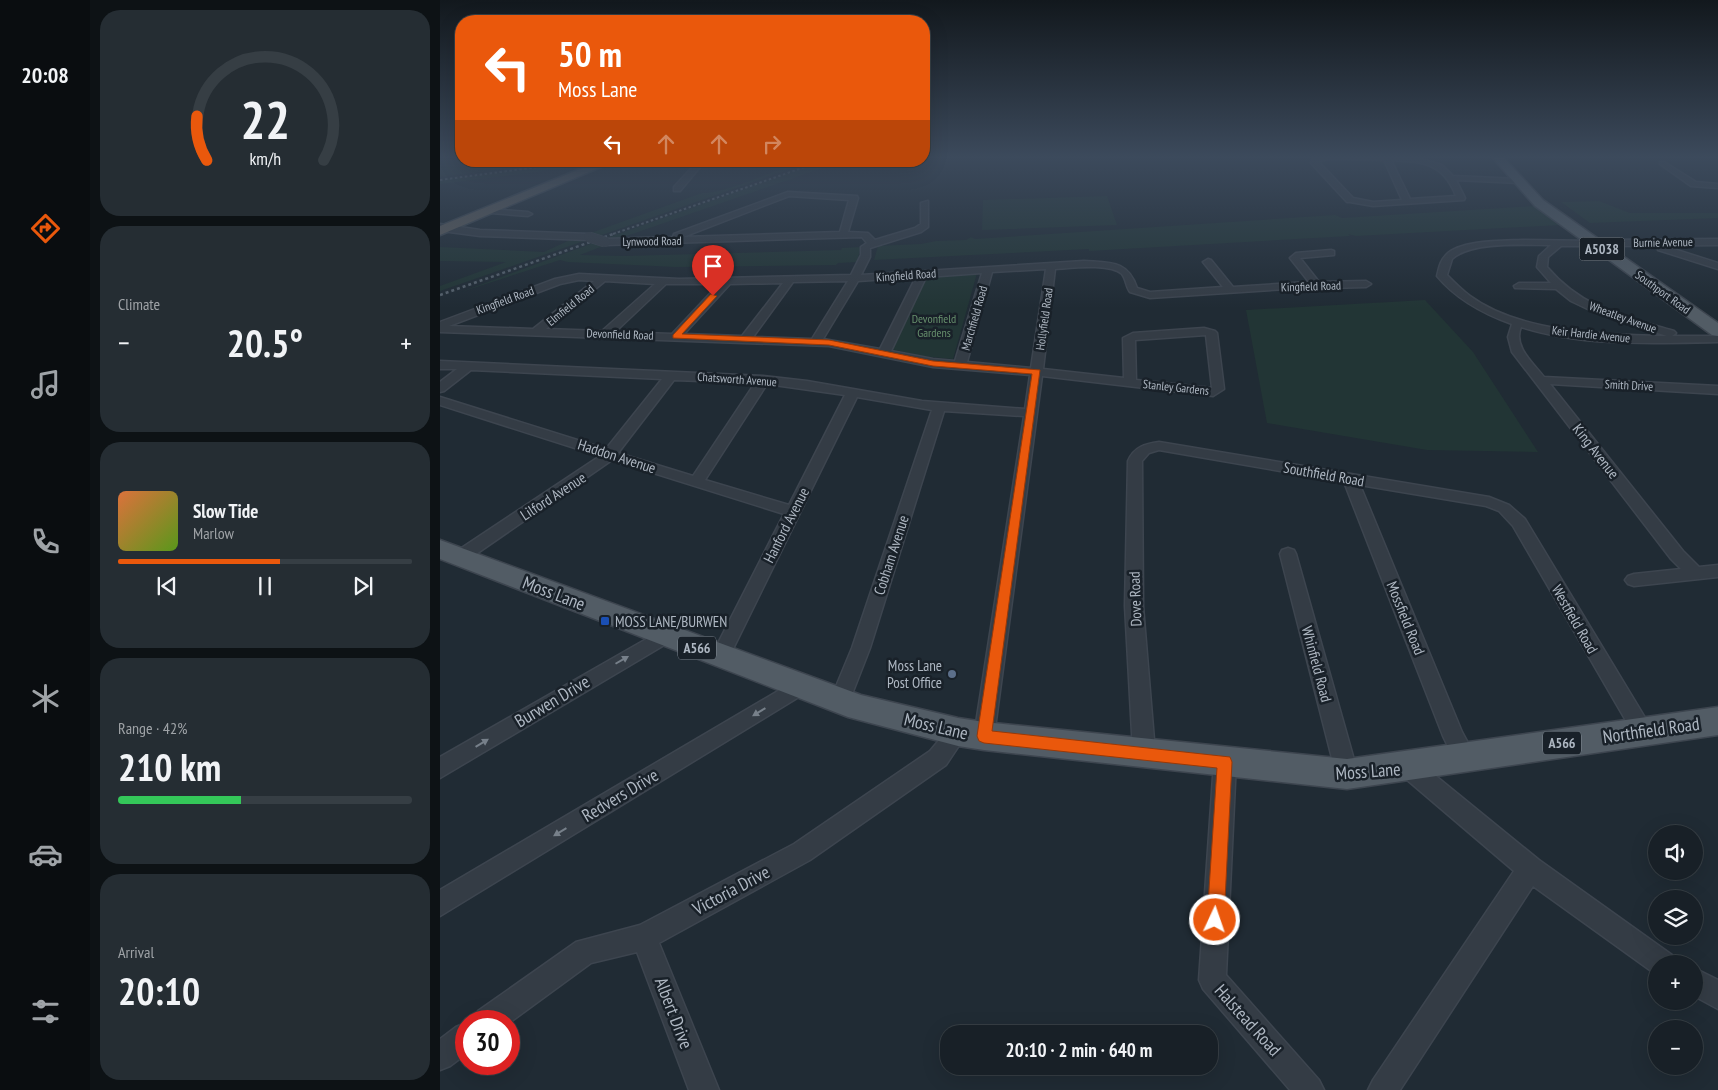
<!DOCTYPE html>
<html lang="en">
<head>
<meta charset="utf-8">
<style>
	:root { --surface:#182027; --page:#252d33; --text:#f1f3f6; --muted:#9fa3a7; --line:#363e44; --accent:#ea580c }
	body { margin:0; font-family:"PT Sans Narrow",sans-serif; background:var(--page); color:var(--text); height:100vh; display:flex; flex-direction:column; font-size:19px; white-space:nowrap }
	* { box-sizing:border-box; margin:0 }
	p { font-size:16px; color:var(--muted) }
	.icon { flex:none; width:28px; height:28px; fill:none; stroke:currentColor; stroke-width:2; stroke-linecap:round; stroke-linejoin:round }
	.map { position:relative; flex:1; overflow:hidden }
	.details { display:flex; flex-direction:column; gap:10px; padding:10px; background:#0d1215; width:350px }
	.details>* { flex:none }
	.hud { position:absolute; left:15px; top:15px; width:475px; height:152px; border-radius:20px; box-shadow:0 5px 20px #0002,0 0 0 1px var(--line); background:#ea580c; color:#fff; overflow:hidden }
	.fabs { position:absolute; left:1208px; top:825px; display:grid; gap:10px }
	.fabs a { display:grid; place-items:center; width:55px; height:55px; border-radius:50%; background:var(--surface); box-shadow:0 5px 20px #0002,0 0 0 1px var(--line); font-size:25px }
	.speed { position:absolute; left:15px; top:1010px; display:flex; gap:10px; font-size:25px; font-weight:700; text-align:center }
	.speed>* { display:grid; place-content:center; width:65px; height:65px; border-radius:50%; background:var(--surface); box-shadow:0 5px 20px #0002,0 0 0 1px var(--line); line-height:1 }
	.speed .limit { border:8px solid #d22; background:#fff; color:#111 }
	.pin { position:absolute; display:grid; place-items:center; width:42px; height:42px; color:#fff; margin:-51px -21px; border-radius:50% 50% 50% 0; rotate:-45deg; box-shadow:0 0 5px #0007 }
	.pin .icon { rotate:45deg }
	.me { position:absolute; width:55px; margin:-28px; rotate:3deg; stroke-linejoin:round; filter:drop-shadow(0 0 4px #0008) }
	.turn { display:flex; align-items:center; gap:18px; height:105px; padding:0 20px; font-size:22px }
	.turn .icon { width:65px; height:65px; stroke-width:2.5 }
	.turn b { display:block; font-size:35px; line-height:42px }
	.lanes { display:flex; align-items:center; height:48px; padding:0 20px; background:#0003; justify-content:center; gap:25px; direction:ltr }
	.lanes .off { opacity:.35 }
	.big { font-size:38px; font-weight:700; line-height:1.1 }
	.details .card { flex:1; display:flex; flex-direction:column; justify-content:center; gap:8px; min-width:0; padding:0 18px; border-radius:20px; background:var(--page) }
	.details .dial { align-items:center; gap:0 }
	.dial svg { height:130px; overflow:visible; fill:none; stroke:var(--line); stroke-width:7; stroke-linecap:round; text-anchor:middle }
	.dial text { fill:var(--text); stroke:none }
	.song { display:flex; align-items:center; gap:15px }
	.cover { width:60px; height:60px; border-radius:8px; background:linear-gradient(135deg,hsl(20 70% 55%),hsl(90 70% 35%)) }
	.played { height:5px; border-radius:2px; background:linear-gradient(90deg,var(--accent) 55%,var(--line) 55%) }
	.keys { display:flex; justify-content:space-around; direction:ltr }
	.heat { display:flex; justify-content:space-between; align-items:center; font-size:28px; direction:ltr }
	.charge { height:8px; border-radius:4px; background:linear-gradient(90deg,#34c759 42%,var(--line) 0) }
	.trip { position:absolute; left:500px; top:1025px; width:278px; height:50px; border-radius:20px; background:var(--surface); box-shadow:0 5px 20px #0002,0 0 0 1px var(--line); font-weight:700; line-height:50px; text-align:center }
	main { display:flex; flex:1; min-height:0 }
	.tab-bar { display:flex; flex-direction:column; width:90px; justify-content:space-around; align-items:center; background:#0a0d10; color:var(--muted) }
	.tab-bar .icon { width:35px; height:35px }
	.tab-bar .on { color:var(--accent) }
	.tab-bar b { font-size:22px; color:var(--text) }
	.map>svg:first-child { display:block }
</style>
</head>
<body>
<main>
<nav class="tab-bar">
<b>20:08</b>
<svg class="icon on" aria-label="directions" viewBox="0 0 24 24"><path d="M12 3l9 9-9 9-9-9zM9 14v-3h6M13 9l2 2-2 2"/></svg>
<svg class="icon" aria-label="music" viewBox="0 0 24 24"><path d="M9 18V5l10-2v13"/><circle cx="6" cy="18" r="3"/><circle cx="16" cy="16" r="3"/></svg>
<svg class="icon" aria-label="phone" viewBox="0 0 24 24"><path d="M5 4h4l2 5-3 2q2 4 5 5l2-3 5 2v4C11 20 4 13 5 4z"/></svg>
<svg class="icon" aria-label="climate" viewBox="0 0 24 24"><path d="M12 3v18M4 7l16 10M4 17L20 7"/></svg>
<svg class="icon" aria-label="car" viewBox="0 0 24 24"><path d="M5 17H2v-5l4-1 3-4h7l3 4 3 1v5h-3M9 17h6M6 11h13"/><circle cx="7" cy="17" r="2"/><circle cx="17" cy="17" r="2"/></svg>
<svg class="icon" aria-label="filters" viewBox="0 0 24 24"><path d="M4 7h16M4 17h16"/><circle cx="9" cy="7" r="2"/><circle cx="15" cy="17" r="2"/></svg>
</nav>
<section class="details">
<div class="card dial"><svg viewBox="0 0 100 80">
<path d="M14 69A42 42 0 1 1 86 69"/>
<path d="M14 69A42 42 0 0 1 8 42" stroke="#ea580c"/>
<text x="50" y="56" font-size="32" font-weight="700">22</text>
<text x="50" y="72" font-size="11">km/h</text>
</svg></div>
<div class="card"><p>Climate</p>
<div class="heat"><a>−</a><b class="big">20.5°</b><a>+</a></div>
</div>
<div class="card">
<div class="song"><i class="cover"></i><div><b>Slow Tide</b><p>Marlow</p></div></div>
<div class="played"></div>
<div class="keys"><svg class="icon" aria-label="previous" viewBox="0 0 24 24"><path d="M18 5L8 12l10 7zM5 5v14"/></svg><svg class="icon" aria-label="pause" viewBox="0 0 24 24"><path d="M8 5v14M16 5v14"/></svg><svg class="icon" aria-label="next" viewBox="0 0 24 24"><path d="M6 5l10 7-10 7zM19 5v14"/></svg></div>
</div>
<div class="card"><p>Range · 42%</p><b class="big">210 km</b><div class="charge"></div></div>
<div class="card"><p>Arrival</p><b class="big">20:10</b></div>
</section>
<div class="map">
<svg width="1278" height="1090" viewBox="0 0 1278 1090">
	<rect width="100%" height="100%" fill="#202b34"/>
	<path fill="#223535" d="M0 156H21V161H121L0 177Z
		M359 161H373L156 237 148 234 262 193C283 194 337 170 359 161Z
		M384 161H403L175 240 164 239Z
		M147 162 138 167 0 184V180Z
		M667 196 677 225 542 230 543 200Z
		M1159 201 1190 213H1278V218L1150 223 1121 202Z
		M1094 206 1120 225 916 236 908 234 910 236 649 251V249L434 260 438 246 481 244 496 241 526 240 531 237 535 239 895 215 902 218Z
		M132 239 144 241 0 291V286L66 262 0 261V247L104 252Z
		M153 243 163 246 140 255 184 256 401 250 402 248 421 247 417 262 398 263 396 265 236 267 128 262 120 260 21 292Z
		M537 273 513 359 481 356 451 349 486 276Z
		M985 300 1033 352 1098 452 987 450 827 423 806 310Z"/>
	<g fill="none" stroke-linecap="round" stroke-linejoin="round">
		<defs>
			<path id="minor" d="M885 156H949L977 158 1002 165 1013 176 1079 179 1083 181 1079 183 1016 180 1025 198 1024 200 933 206 910 202H907L871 163 872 159ZM890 159 944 160 962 200 933 202 913 198 878 161ZM951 160C984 162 1003 163 1016 196L970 199Z
				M258 161H265L240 191H234V187Z
				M1220 162H1224L1256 182 1278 184V188L1251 186 1220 164Z
				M348 192 417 196 418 198 408 232 428 233 435 240 475 228 481 224V203L488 201V227L481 232 430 248V257L421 275 644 261C670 263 688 260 697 288L710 292 783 287 763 262 768 259 771 260 793 287 869 282 850 258 856 253 891 250 894 251V255L860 258 879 282 926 281 931 284 926 287 847 289 710 298 690 292C686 287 686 279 682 274 670 263 631 268 615 269L603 369 684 378 683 338 693 333 764 328 775 331 777 333 784 389 773 396 602 376 554 736 551 742 544 745 537 742 534 736 584 416 504 411 430 648 407 707 400 709 393 707 390 701 412 648 492 410 417 397 289 657 287 662 280 665 273 662 271 657 344 514 172 460 26 561 20 563 14 561 12 557 14 553 160 456 0 405V397L166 449 222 379 31 370 4 391 0 392V382L17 369H0V361L323 376 367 381 482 401 585 409 590 375 493 367 389 346 0 332V322L115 279 139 274 239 279 411 275 421 255V247L427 243 422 237 165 245 161 242 165 239 233 237 234 234ZM349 196 409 200 400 232 243 237ZM606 269 591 368 527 362 552 272ZM542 273 515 361 493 359 451 351 486 277ZM476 277 440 349 383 339 418 281ZM139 280 154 281 93 329 9 326 120 284ZM165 281 215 284 162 331 106 329ZM408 281 372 339 313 337 353 282ZM343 283 302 336 244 334 290 284ZM226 284H279L232 334 175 332ZM766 335 772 388 696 380 695 340ZM234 380 315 383 253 476 178 453ZM327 384 405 395 349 505 265 480Z
				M48 209 88 212 92 214 88 216 51 213 47 211Z
				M0 224 40 230 149 234 153 237 149 240 40 236 2 231 0 230Z
				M1278 239V245L1169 246 1165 243 1169 240Z
				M1082 240 1158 241 1159 243 1155 246H1121L1108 257 1107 267C1143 309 1183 316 1234 331L1236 333 1232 336H1278V342C1214 343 1143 347 1081 327 1073 346 1092 362 1104 377L1278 386V394L1110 384 1243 551 1259 567 1278 565V577L1194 586 1188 584 1185 580 1188 576 1194 574 1241 569 1231 559 1072 352 1068 337 1072 324C1044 314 1017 300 997 276 999 268 1000 261 1006 255 1020 240 1062 241 1082 240ZM1111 245 1099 256 1097 267 1111 283H1079L1074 286 1075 288 1116 289 1131 301 1154 312 1227 336C1167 335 1080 333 1030 296 1022 290 1014 282 1007 275L1012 259C1031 241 1085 245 1111 245Z
				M1221 245 1278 263V269L1218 250V246Z
				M719 442 1049 497 1069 505 1085 519 1210 726 1213 732 1210 738 1203 741 1196 738 1073 526 1059 511 1046 506 920 485 1022 732 1035 756 1032 763 1024 766 1016 763 1003 736 904 482 719 450 709 453 702 461 703 606 715 752 712 759 704 761 696 759 693 752 685 606 688 461C694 447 705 444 719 442Z
				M848 548 854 550 856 554 918 774 915 781 907 784 899 781 896 774 840 554 842 550Z
				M224 629 231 631 233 636 231 641 0 778V757Z
				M360 678 367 680 370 686 367 692 0 916V890Z
				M518 723 525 726 528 732 506 765 370 860 219 943 279 1090H249L197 952 151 963 69 1023V1021H34L38 1011 136 942 200 925 354 844 490 751 511 726Z
				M785 752 793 755 796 762 786 975 879 1080 884 1090H850L763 989 759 980 774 762 777 755Z
				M967 756 975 759 1099 860 1232 955 1236 964H1216V974L1214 973 1093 886 960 1090H928L933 1080 1074 871 959 773 956 766 959 759Z
				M1254 968 1278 980V1009L1254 996Z
				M26 1023V1054L10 1066 0 1070V1039L16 1027Z"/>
			<path id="primary" d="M1051 156H1062L1103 200 1278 323V336L1272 335 1095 206Z
				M0 540 421 695 518 718 544 722 907 759 1278 707V735L907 789 544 750 518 746 408 717 0 559Z"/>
			<path id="trunk" d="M160 161H175L0 235V226Z"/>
		</defs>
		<use href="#minor" stroke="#3d454f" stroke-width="3"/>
		<use href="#primary" stroke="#3d454f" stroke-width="3"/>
		<use href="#trunk" stroke="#3e4750" stroke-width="3"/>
		<use href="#minor" fill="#343c45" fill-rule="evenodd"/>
		<use href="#primary" fill="#525c65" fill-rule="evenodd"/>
		<use href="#trunk" fill="#5e5d5b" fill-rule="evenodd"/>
		<path stroke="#56616c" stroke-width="2" stroke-dasharray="2.5 2.5" stroke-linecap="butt" d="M0 180 143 161
			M173 234 382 161"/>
		<path stroke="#56616c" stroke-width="2.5" stroke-dasharray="3 3" stroke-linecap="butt" d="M0 295 176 233"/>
		<defs>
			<path id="minor-bridge" d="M149 237 165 242"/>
		</defs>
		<use href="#minor-bridge" stroke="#3d454f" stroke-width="11" stroke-linecap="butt"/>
		<use href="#minor-bridge" stroke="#343c45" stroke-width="10"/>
	</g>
	<defs><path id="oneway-solid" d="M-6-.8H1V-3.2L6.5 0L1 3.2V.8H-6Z" transform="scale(1.25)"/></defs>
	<g fill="#77808a">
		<use href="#oneway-solid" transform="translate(182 660) rotate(-30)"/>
		<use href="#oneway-solid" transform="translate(319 712) rotate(149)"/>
		<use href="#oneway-solid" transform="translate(42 743) rotate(-31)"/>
		<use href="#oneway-solid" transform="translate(120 832) rotate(149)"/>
	</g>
	<linearGradient id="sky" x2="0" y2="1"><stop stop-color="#12181d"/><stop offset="0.51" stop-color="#3c4a5c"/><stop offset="1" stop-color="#3c4a5c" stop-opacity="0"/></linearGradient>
	<rect width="1278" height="308" fill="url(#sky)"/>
	<path fill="#ea580c" stroke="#983908" d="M271 294 277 296 242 334 389 340 493 361 600 370 552 731 790 757 792 762 784 920 782 927 775 929 769 927 767 920 777 768 544 743 539 741 537 736 592 374 493 366 389 345 233 338V335Z"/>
	<rect fill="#1a4fb4" stroke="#192129" stroke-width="2" x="160" y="616" width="10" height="10" rx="2.5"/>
	<circle fill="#5c6f8a" stroke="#192129" stroke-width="2" cx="512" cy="674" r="5"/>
	<g text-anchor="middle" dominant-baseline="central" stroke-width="5" stroke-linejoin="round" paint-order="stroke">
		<g font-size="12" fill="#aeb7c2" stroke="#192129">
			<text transform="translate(212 241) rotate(-1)">Lynwood Road</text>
			<text transform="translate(1223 242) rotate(-1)">Burnie Avenue</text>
			<text transform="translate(466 275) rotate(-4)">Kingfield Road</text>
			<text transform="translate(871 286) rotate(-2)">Kingfield Road</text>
			<text transform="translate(1223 292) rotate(36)">Southport Road</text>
			<text transform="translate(65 300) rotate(-20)">Kingfield Road</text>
			<text transform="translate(130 305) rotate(-39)">Elmfield Road</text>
			<text transform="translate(1183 317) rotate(20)">Wheatley Avenue</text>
			<text transform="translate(534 318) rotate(-74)">Marchfield Road</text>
			<text transform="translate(604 319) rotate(-82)">Hollyfield Road</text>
			<text transform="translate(180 334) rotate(2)">Devonfield Road</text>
			<text transform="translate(1151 334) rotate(6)">Keir Hardie Avenue</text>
			<text transform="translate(297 379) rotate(4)">Chatsworth Avenue</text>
			<text transform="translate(1189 385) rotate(3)">Smith Drive</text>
			<text transform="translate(736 387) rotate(6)">Stanley Gardens</text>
		</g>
		<g font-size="12" fill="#67906d" stroke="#192129">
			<text x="494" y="318">Devonfield<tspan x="494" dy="14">Gardens</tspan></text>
		</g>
		<g fill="#192129" stroke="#818a94" stroke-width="1">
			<rect x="1139.5" y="237.5" width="45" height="23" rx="4"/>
			<rect x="238" y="636.5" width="38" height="23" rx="4"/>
			<rect x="1103" y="731.5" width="38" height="23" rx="4"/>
		</g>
		<g font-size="14" font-weight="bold" fill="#aeb7c2">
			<text x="1162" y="249">A5038</text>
			<text x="257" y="648">A566</text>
			<text x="1122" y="743">A566</text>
		</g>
		<g font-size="15" fill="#aeb7c2" stroke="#192129">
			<text transform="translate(1156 451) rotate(52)">King Avenue</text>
			<text transform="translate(177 456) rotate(18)">Haddon Avenue</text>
			<text transform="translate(884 474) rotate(10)">Southfield Road</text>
			<text transform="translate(113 496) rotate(-33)">Lilford Avenue</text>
			<text transform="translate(346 525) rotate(-63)">Hanford Avenue</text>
			<text transform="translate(451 555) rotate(-72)">Cobham Avenue</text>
			<text transform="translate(695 599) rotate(-92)">Dove Road</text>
			<text transform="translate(966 618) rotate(68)">Mossfield Road</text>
			<text transform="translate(1135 619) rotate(60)">Westfield Road</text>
			<text transform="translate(877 664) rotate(75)">Whinfield Road</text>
		</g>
		<g font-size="15" fill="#aeb7c2" stroke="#192129" text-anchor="start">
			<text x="175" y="621">MOSS LANE/BURWEN</text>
			<text x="502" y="665" text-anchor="end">Moss Lane<tspan x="502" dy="17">Post Office</tspan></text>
		</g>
		<g font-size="18" fill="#aeb7c2" stroke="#192129">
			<text transform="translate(114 593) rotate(21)">Moss Lane</text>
			<text transform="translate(112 701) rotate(-31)">Burwen Drive</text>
			<text transform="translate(496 726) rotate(13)">Moss Lane</text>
			<text transform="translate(1211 730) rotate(-8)">Northfield Road</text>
			<text transform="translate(928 771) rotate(-4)">Moss Lane</text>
			<text transform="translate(180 795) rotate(-31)">Redvers Drive</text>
			<text transform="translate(291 890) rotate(-28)">Victoria Drive</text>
			<text transform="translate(234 1013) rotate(69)">Albert Drive</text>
			<text transform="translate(808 1020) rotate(48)">Halstead Road</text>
		</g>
	</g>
</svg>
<div class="fabs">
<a><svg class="icon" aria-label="sound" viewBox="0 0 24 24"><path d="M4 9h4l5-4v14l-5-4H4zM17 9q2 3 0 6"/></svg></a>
<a><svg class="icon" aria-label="layers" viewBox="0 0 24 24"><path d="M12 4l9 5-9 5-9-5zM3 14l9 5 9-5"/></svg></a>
<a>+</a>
<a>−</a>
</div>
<div class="speed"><div class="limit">30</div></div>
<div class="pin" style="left:273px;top:296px;background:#d93025"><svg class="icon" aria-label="arrive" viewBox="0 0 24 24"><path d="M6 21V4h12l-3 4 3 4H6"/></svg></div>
<svg class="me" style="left:775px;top:920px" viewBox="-20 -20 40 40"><circle r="17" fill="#ea580c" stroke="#fff" stroke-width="3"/><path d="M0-11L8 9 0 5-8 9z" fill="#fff"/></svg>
<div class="trip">20:10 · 2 min · 640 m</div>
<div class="hud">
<div class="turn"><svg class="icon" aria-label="left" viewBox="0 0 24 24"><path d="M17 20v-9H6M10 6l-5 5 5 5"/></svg><div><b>50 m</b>Moss Lane</div></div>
<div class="lanes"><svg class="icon" aria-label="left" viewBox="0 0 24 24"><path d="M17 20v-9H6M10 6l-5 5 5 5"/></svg><svg class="icon off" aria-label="ahead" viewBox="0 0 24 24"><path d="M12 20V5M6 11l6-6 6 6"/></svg><svg class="icon off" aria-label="ahead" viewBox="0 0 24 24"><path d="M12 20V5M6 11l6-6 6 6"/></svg><svg class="icon off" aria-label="right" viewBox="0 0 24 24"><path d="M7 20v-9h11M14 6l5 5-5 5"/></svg></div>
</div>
</div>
</main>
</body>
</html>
